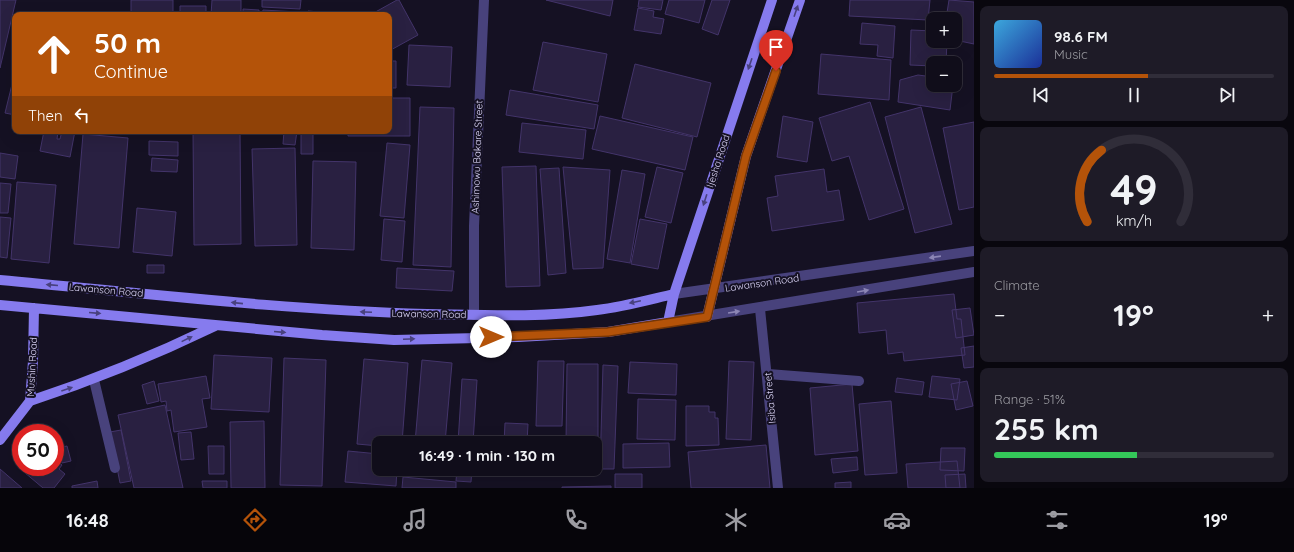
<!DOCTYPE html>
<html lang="en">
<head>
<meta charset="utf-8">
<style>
	:root { --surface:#100d1a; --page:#1e1b27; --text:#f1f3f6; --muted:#9c9ca2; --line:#302d39; --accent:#b45309 }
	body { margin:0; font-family:Quicksand,sans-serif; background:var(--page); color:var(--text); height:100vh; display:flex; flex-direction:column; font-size:15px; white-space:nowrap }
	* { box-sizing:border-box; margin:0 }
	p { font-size:13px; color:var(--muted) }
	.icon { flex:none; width:22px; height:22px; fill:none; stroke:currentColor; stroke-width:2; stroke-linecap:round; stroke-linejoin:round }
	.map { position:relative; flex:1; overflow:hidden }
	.details { display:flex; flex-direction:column; gap:6px; padding:6px; background:#09070e; width:320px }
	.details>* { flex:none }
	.guide { position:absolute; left:12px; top:12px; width:380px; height:122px; border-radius:8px; box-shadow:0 4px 16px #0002,0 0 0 1px var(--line); background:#b45309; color:#fff; overflow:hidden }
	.tools { position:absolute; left:926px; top:12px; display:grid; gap:8px }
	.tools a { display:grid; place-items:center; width:36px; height:36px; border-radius:8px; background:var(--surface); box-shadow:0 4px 16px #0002,0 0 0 1px var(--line); font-size:20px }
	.speed { position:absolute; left:12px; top:424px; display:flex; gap:8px; font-size:20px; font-weight:700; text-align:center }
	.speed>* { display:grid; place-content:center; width:52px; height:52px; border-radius:50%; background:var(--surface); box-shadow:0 4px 16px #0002,0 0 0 1px var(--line); line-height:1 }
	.speed .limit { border:6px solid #d22; background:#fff; color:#111 }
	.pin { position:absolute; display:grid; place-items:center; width:34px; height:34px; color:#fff; margin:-41px -17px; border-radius:50% 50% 50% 0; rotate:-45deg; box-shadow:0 0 4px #0007 }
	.pin .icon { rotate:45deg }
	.me { position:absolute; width:44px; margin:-22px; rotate:90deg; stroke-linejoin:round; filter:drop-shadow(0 0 3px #0008) }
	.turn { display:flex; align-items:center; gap:14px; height:84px; padding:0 16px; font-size:18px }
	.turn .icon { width:52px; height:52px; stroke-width:2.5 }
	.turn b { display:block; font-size:28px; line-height:34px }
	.then { display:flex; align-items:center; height:38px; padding:0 16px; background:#0003; gap:8px; font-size:15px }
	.big { font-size:30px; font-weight:800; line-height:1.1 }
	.details .widget { flex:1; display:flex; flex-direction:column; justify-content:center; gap:6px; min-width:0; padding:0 14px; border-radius:8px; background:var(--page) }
	.details .dial { align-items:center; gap:0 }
	.dial svg { height:104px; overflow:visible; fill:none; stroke:var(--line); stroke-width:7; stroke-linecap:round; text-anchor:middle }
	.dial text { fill:var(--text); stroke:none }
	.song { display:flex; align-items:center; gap:12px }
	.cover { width:48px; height:48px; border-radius:6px; background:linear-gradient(135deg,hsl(200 70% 55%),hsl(230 70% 35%)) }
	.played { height:4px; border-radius:2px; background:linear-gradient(90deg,var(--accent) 55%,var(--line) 55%) }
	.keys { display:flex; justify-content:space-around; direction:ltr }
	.heat { display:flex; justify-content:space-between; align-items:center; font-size:22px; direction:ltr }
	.charge { height:6px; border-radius:3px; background:linear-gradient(90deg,#34c759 51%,var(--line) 0) }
	.trip { position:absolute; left:372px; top:436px; width:230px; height:40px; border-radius:8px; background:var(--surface); box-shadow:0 4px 16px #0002,0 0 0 1px var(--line); font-weight:800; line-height:40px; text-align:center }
	.tab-bar { display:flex; height:64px; justify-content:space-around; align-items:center; background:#06050a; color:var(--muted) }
	.tab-bar .icon { width:28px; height:28px }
	.tab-bar .active { color:var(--accent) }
	.tab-bar b { font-size:18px; color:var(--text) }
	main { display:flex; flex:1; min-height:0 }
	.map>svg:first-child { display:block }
</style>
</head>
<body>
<main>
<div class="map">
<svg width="974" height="488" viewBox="0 0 974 488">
	<rect width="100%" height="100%" fill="#151123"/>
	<path fill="#292041" stroke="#43346a" d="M0 0H16L0 68Z
		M131 0H173V15H131Z
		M212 0H241V15H211Z
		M262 0H301L300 9 262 7Z
		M397 0H399L418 35 389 51V15H370Z
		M546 0H613L610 16Z
		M639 0H663L661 10 638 7Z
		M669 0H705L699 23 665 14Z
		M712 0H730L718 35 702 29Z
		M850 0H930L928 20 849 16Z
		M949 0 974 2V44L955 40V19H946Z
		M180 6H206V15H180Z
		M638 8 654 11 653 17 664 19 661 34 634 30Z
		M243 9 259 10V15H243Z
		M263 10 298 12V15H262Z
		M308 11 330 13V15H307Z
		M862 23 895 26 893 58 877 56 878 45 860 44Z
		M911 30 933 31V41H947L946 63H933V66L910 65Z
		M543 42 607 54 598 102 533 90Z
		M409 45 452 47 450 87 407 85Z
		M821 54 891 60 889 100 818 94Z
		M389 61H396V88H389Z
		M635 64 711 83 697 137 622 118Z
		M15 72V115L5 113Z
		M918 75 933 77V85H953L950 110 898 102 900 80Z
		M510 90 598 105 594 129 506 115Z
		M389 98H410V136H348V131H389Z
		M870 102 904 209 869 220 849 156 832 161 819 118Z
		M420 107 454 108 451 267 413 265Z
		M921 107 952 224 915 233 885 117Z
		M600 116 693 137 685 170 592 149Z
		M783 116 813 122 807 162 777 157Z
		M974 122V207L959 210 943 128Z
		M522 123 586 130 583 159 519 152Z
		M44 131H58L57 139H60L62 131H75L70 157 40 151Z
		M193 131H240L241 244 194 245Z
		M284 131H297L295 145 283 144Z
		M301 131H313V154H301Z
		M83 134 128 138 119 248 74 244Z
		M149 141 178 142V156L149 155Z
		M387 143 410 145 404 218 380 216Z
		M295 148 297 245 255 246 252 149Z
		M0 153 18 156 15 179 0 177Z
		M152 158 178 160 177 172 151 171Z
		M313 161 356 162 354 250 311 248Z
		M536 166 540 286 506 287 502 167Z
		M563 167 610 170 603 268 573 269Z
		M657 167 683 173 671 223 645 217Z
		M559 168 566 273 548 275 540 169Z
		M824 169 827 192 839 190 844 220 772 231 767 198 778 196 775 176Z
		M622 170 645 174 630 263 607 259Z
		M17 182 56 185 49 263 11 259Z
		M0 183 11 184 8 213H0Z
		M137 208 176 212 172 256 133 252Z
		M0 217 11 218 7 258 0 257Z
		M384 219 405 221 402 262 381 260Z
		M640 219 667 224 658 269 631 264Z
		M147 265H164V273H147Z
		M397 268 454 271 452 291 396 288Z
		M954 294 957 319H961L965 355 904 361 903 352 888 354 886 330 859 333 857 303Z
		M970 308 974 335 956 338 952 310Z
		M974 346V367L964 368 961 348Z
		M214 355 272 358 269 412 211 409Z
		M284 358 326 360 322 486 280 485Z
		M364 359 408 363 402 443H379V446L357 444Z
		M422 360 452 363 445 443H415Z
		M538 361H564L562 426H536Z
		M729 361 754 362 751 440 726 439Z
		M630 362 677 364 676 395 628 393Z
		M567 364H598V464H595V443H566Z
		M603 365 618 366 614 469H600Z
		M206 376 210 398 202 399 207 427 174 432 171 410 167 411 166 401 161 402 158 384Z
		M932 376 960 379 957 400 929 397Z
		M897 378 924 382 922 395 895 392Z
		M462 379 477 380 473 443H458Z
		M154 381 159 401 147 404 142 385Z
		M967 381 973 406 956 410 951 384Z
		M852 384 858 451 815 455 810 388Z
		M638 399 676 400 675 440 637 439Z
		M891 401 897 473 865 475 859 404Z
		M165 405 183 488H134L118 415Z
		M686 406H709V412H715V418H718L719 445 686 446Z
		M264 421 265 488H231L230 422Z
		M505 423 528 424 527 443H504Z
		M121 430 131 481 120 483 110 432Z
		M191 432 194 459 181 460 178 433Z
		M669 443 670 467 623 468V444Z
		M766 445 770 488H691L688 452Z
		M21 446V460L14 454Z
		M67 446 71 461 62 463 58 448Z
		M208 446H224V474H209Z
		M941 448H965L964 471 940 470Z
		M348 451 379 454V469H397L396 486 345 482Z
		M857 457 858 470 833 473 831 459Z
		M55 459 62 465 59 469 65 474 54 488H43L24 472 28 467H55Z
		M957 461 960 488H908L906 464Z
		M0 469 22 488H0Z
		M457 469H472L471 482 456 481Z
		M502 469H525L524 476 501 474Z
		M615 474H642V488H615Z
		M965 474 966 488H946L945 475Z
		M403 477 456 482V488H402Z
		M97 481 98 488H72V486Z
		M202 481H227V488H203Z
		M851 482V488H835V483Z
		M611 486V488H562V487Z"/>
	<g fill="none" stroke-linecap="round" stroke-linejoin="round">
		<path stroke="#48427c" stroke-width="10" d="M94 380 115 468"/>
		<path stroke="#48427c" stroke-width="10" d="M760 309 778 488
			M474 315V226L484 0
			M768 374 859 381"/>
		<path stroke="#48427c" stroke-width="10" d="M674 294 974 251
			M668 322 974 272"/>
		<path stroke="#867bee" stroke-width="10" d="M0 280C142 293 284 310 427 314 483 315 541 318 597 310 623 307 648 300 674 294
			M0 305 322 335 394 340 518 337 608 332 668 322 674 294 772 0
			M707 317 746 156 800 0
			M30 401C94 380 155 355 215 326
			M0 440 30 401 33 361 34 308"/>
	</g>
	<defs><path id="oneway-solid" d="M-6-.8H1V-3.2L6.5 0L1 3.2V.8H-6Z"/></defs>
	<g fill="#48417e">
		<use href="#oneway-solid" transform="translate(796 11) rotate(-71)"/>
		<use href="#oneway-solid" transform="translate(750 64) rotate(109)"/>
		<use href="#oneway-solid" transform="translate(705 200) rotate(108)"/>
		<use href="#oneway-solid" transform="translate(52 285) rotate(-175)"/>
		<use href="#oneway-solid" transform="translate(635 302) rotate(168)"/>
		<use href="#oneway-solid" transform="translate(237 303) rotate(-174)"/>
		<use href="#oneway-solid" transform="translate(366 312) rotate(-177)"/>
		<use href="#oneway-solid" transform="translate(95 313) rotate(5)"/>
		<use href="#oneway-solid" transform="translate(280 332) rotate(5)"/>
		<use href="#oneway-solid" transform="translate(187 339) rotate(-26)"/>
		<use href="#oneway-solid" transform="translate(409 339) rotate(-2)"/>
		<use href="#oneway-solid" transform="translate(67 389) rotate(-19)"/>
	</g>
	<g fill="#8c86b5">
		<use href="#oneway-solid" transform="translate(935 257) rotate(172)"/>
		<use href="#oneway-solid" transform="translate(863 291) rotate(-10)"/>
		<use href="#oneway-solid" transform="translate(734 312) rotate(-9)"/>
	</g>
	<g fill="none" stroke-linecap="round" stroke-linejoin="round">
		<defs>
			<path id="route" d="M491 337 608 332 707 317 746 156 776 71"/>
		</defs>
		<use href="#route" stroke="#753606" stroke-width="10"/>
		<use href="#route" stroke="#b45309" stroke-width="7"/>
	</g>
	<g text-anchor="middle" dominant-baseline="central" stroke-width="4" stroke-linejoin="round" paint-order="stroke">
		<g font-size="10" fill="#ded8fa" stroke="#151123">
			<text transform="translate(477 157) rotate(-88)">Ashimowu Bakare Street</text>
			<text transform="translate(718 161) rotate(-72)">Ijesha Road</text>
			<text transform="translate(762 283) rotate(-8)">Lawanson Road</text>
			<text transform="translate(106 290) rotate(5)">Lawanson Road</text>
			<text transform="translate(429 314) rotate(1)">Lawanson Road</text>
			<text transform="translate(32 367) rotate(-87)">Mushin Road</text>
			<text transform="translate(770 398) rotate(-95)">Isiba Street</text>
		</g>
	</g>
</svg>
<div class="tools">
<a>+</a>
<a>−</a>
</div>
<div class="speed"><div class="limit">50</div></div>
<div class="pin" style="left:776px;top:71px;background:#d93025"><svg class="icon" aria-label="arrive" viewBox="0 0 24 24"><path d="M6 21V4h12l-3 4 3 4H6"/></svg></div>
<svg class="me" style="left:491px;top:337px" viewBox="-20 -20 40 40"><circle r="19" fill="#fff"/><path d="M0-13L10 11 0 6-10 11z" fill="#b45309"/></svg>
<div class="trip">16:49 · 1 min · 130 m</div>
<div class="guide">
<div class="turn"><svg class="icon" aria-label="ahead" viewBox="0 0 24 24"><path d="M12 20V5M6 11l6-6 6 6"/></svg><div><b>50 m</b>Continue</div></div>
<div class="then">Then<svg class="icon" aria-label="left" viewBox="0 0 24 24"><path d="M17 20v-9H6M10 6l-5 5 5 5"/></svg></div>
</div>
</div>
<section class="details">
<div class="widget">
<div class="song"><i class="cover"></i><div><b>98.6 FM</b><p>Music</p></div></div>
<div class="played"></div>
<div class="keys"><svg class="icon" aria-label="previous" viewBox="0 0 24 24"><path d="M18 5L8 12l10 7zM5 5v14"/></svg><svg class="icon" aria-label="pause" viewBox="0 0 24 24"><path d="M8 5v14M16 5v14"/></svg><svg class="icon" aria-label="next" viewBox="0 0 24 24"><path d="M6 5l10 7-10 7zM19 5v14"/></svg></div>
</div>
<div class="widget dial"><svg viewBox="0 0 100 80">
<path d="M14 69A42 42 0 1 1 86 69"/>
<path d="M14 69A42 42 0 0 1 25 14" stroke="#b45309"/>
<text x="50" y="56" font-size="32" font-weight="700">49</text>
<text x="50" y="72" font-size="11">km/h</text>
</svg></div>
<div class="widget"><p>Climate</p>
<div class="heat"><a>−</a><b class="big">19°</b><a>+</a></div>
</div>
<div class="widget"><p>Range · 51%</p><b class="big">255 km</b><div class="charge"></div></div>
</section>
</main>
<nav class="tab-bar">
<b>16:48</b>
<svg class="icon active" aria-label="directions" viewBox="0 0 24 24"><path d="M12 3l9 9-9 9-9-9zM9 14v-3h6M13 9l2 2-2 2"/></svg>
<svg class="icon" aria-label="music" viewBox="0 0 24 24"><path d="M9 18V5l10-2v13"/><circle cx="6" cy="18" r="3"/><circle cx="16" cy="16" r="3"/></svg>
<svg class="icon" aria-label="phone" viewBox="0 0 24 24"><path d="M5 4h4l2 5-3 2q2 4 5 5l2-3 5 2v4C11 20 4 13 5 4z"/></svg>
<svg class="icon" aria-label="climate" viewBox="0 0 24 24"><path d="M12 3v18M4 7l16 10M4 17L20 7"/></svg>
<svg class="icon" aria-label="car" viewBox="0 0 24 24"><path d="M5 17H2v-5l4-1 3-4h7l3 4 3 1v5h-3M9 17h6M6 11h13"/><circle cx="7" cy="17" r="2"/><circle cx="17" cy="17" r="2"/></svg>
<svg class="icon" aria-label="filters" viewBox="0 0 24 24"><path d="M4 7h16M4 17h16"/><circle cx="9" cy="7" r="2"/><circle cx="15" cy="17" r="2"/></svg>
<b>19°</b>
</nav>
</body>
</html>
